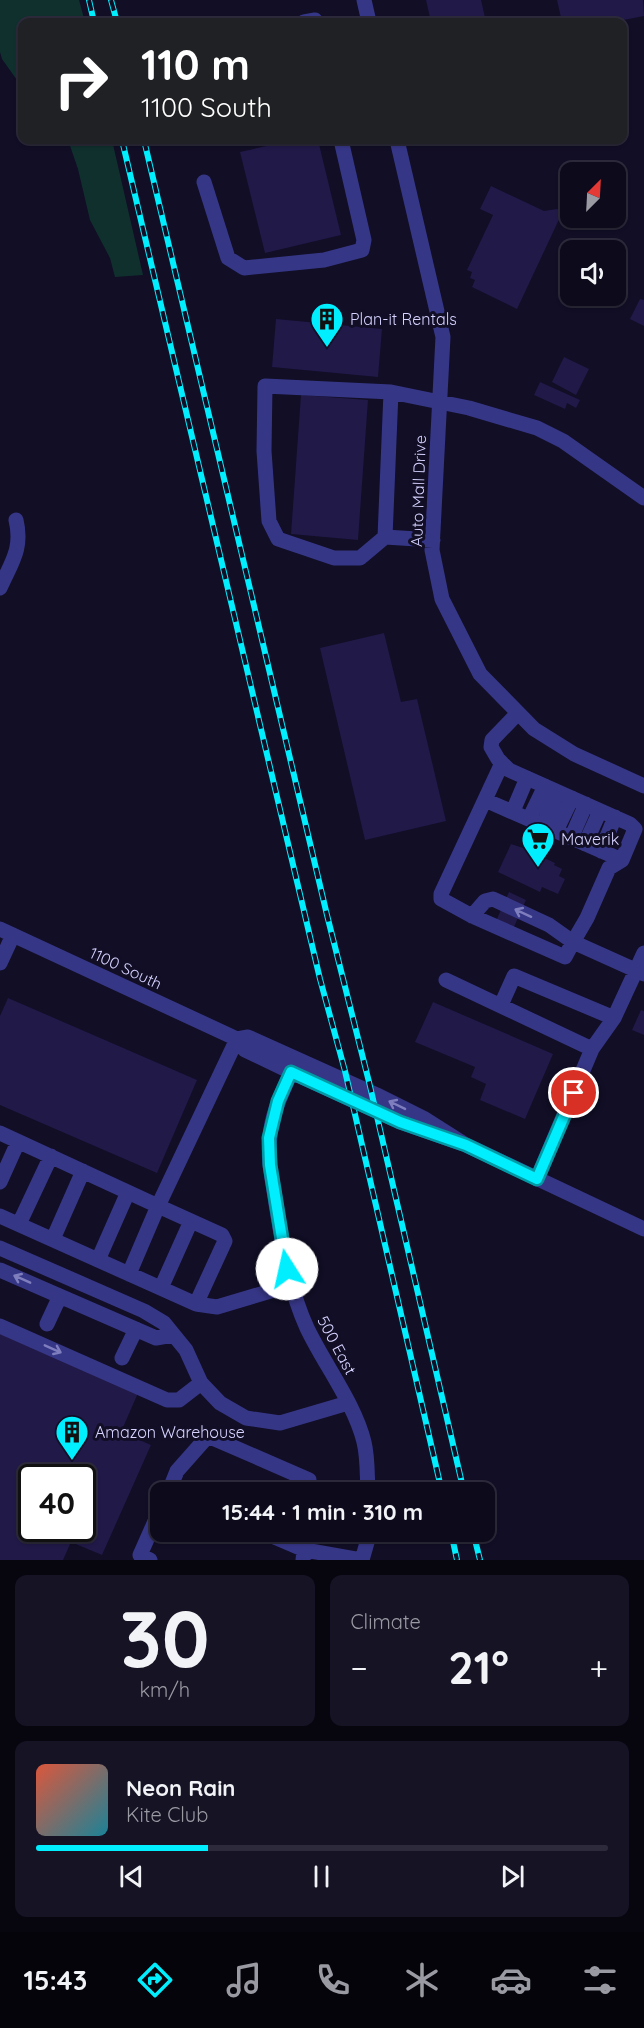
<!DOCTYPE html>
<html lang="en">
<head>
<meta charset="utf-8">
<style>
	:root { --surface:#0d0a1c; --page:#161325; --text:#f1f3f6; --muted:#9a9aa3; --line:#2d2b3b; --accent:#00eefe }
	body { margin:0; font-family:Quicksand,sans-serif; background:var(--page); color:var(--text); height:100vh; display:flex; flex-direction:column; font-size:22px; white-space:nowrap }
	* { box-sizing:border-box; margin:0 }
	p { font-size:20px; color:var(--muted) }
	.icon { flex:none; width:33px; height:33px; fill:none; stroke:currentColor; stroke-width:2; stroke-linecap:round; stroke-linejoin:round }
	.map { position:relative; height:1560px; overflow:hidden }
	.drawer { display:flex; flex-direction:column; gap:15px; padding:15px; background:#07060f; flex:1 }
	.drawer>* { flex:none }
	.banner { position:absolute; left:18px; top:18px; width:609px; height:126px; border-radius:12px; box-shadow:0 2px 4px #0004,0 0 0 2px var(--line); background:#202124; color:#fff; overflow:hidden }
	.needle { width:39px; rotate:24deg }
	.tools { position:absolute; left:560px; top:162px; display:grid; gap:12px }
	.tools a { display:grid; place-items:center; width:66px; height:66px; border-radius:12px; background:var(--surface); box-shadow:0 2px 4px #0004,0 0 0 2px var(--line); font-size:30px }
	.speed { position:absolute; left:18px; top:1464px; display:flex; gap:12px; font-size:30px; font-weight:700; text-align:center }
	.speed>* { display:grid; place-content:center; width:78px; height:78px; border-radius:50%; background:var(--surface); box-shadow:0 2px 4px #0004,0 0 0 2px var(--line); line-height:1 }
	.speed .limit { border:3px solid #111; border-radius:9px; background:#fff; color:#111 }
	.pin { position:absolute; display:grid; place-items:center; width:51px; height:51px; color:#fff; margin:-26px; border:3px solid #fff; border-radius:50%; box-shadow:0 2px 6px #0007 }
	.me { position:absolute; width:66px; margin:-33px; rotate:350deg; stroke-linejoin:round; filter:drop-shadow(0 0 4px #0008) }
	.turn { display:flex; align-items:center; gap:21px; height:126px; padding:0 24px; font-size:27px }
	.turn .icon { width:78px; height:78px; stroke-width:2.5 }
	.turn b { display:block; font-size:42px; line-height:51px }
	.big { font-size:45px; font-weight:700; line-height:1.1 }
	.drawer .card { flex:1; display:flex; flex-direction:column; justify-content:center; gap:9px; min-width:0; padding:0 21px; border-radius:12px; background:var(--page) }
	.drawer .dial { align-items:center; gap:0 }
	.dial b { font-size:78px; line-height:1 }
	.song { display:flex; align-items:center; gap:18px }
	.cover { width:72px; height:72px; border-radius:9px; background:linear-gradient(135deg,hsl(10 70% 55%),hsl(190 70% 35%)) }
	.played { height:6px; border-radius:3px; background:linear-gradient(90deg,var(--accent) 30%,var(--line) 30%) }
	.keys { display:flex; justify-content:space-around; direction:ltr }
	.heat { display:flex; justify-content:space-between; align-items:center; font-size:33px; direction:ltr }
	.drawer .tiles { flex:1; display:grid; gap:15px; grid-template-columns:1fr 1fr }
	.card:last-child { grid-column:span 2 }
	.trip { position:absolute; left:150px; top:1482px; width:345px; height:60px; border-radius:12px; background:var(--surface); box-shadow:0 2px 4px #0004,0 0 0 2px var(--line); font-weight:700; line-height:60px; text-align:center }
	.menu { display:flex; height:96px; justify-content:space-around; align-items:center; background:#05040b; color:var(--muted) }
	.menu .icon { width:42px; height:42px }
	.menu .selected { color:var(--accent) }
	.menu b { font-size:27px; color:var(--text) }
	.map>svg:first-child { display:block }
</style>
</head>
<body>
<div class="map">
<svg width="644" height="1560" viewBox="0 0 644 1560">
	<rect width="100%" height="100%" fill="#110e26"/>
	<path fill="#10302e" d="M0 0H79L85 22H22V87L2 59 0 52Z
		M68 140H112L143 275 115 277 110 258 90 220 78 169Z"/>
	<path fill="#211948" fill-rule="evenodd" d="M426 0H481L486 22H431Z
		M557 0H643L644 16 613 22H562Z
		M293 140H318L341 235 265 253 240 152Z
		M491 186 544 211 557 209 563 211 517 309 472 287 475 280 470 278 472 272 467 270 493 215 480 209Z
		M640 299 644 300V326L630 319Z
		M276 319 382 329 378 377 272 367Z
		M564 357 589 369 576 395 552 382Z
		M540 382 580 400 576 408 567 403 565 409 534 395Z
		M301 395 368 400 358 540 291 534Z
		M384 633 401 702 417 699 446 821 365 840 320 648Z
		M511 844 529 850 527 853 535 857 536 854 555 863 554 865 562 869 559 876 565 879 558 894 542 887 540 892 498 872Z
		M509 892 526 900 513 929 496 921Z
		M8 998 197 1080 157 1173 0 1105V1016Z
		M433 1002 553 1054 525 1119 480 1100 486 1084 471 1077 475 1067 415 1042Z
		M641 1010 644 1011V1035L632 1030Z
		M0 1332 138 1393 121 1432 151 1445 102 1555 71 1542 63 1560H0ZM32 1478H82V1528H32Z"/>
	<g fill="none" stroke-linecap="round" stroke-linejoin="round">
		<path stroke="#363687" stroke-width="15" d="M364 0 369 22
			M304 22 315 20V22
			M397 140 443 337 432 550 442 599 480 674 534 729 574 754 644 786
			M204 182 228 258 244 268 324 260 362 250 364 240 341 140
			M385 537 391 392
			M433 540 385 537 360 558H334L278 539 269 521 264 451 265 386 391 392 469 408 537 428 563 441 644 498
			M0 588C11 563 23 549 16 520
			M518 713 492 740 491 747 498 759 509 770 630 824 635 829 622 860 609 868 587 918 573 942 644 974
			M485 800 622 860
			M513 811 527 778
			M529 819 545 786
			M543 825 558 792
			M556 831 572 798
			M571 838 586 804
			M585 844 600 811
			M601 851 615 817
			M472 916 485 901 493 899 549 925 573 942 565 957 472 916 441 899V894L502 763
			M0 929 237 1039 245 1050 291 1072 400 1122 466 1145
			M0 963 13 935
			M446 980 592 1049
			M501 1005 514 976 614 1018
			M237 1039 248 1037 377 1095 425 1119 466 1145 644 1229
			M291 1072C282 1093 272 1113 270 1136 267 1159 273 1182 276 1204 283 1247 289 1289 307 1328 324 1364 355 1404 364 1442 368 1458 367 1477 368 1492
			M0 1133 158 1206 237 1039
			M537 1179 592 1049 614 1018 644 953
			M0 1182 18 1142
			M0 1216 196 1304 217 1307 291 1285
			M19 1224 51 1156
			M53 1239 83 1171
			M0 1248 144 1311 164 1323 186 1350 201 1383 220 1403 246 1418 280 1423 348 1403
			M98 1260 128 1192
			M0 1270 156 1338 173 1335
			M129 1274 158 1206 222 1235 225 1241 196 1304
			M161 1288 191 1221
			M47 1324 60 1296
			M0 1326 167 1400H179L201 1383
			M122 1358 136 1329
			M169 1491 177 1471 208 1436 309 1480V1492
			M263 1532 305 1550 361 1560
			M150 1560 140 1555 160 1510
			M303 1560 306 1532
			M362 1560 370 1532"/>
		<defs>
			<path id="rail" d="M89 0 94 22
				M111 0 117 22
				M122 140 320 979 345 1071 442 1492
				M144 140 327 915 369 1082 464 1492
				M451 1532 457 1560
				M473 1532 480 1560"/>
		</defs>
		<use href="#rail" stroke="#00eefe" stroke-width="6"/>
		<use href="#rail" stroke="#110e26" stroke-width="4" stroke-dasharray="11" stroke-linecap="butt"/>
	</g>
	<defs><path id="oneway-shaft" d="M-6 0H5M1.5-3L5.5 0L1.5 3" fill="none" stroke-width="1.6" stroke-linecap="round" stroke-linejoin="round" transform="scale(1.5)"/></defs>
	<g stroke="#7e7dbd">
		<use href="#oneway-shaft" transform="translate(523 913) rotate(-155)"/>
		<use href="#oneway-shaft" transform="translate(397 1105) rotate(-154)"/>
		<use href="#oneway-shaft" transform="translate(22 1279) rotate(-156)"/>
		<use href="#oneway-shaft" transform="translate(53 1349) rotate(24)"/>
	</g>
	<g fill="none" stroke-linecap="round" stroke-linejoin="round">
		<defs>
			<path id="route" d="M287 1269 270 1165 269 1138 278 1101 291 1072 400 1122 466 1145 537 1179 574 1093"/>
		</defs>
		<use href="#route" stroke="#009ba5" stroke-width="15"/>
		<use href="#route" stroke="#00eefe" stroke-width="10"/>
	</g>
	<defs>
		<symbol id="building-pin" viewBox="-11 -11 22 30"><path d="M0 17L-7.5 6A9.5 9.5 0 1 1 7.5 6Z" fill="#00eefe" stroke="#110e26"/><path d="M-4-6H4V6H1V3H-1V6H-4ZM-2.5-4.3h1.7v1.8h-1.7ZM.8-4.3h1.7v1.8H.8ZM-2.5-1h1.7V.8h-1.7ZM.8-1h1.7V.8H.8Z" fill="#111"/></symbol>
		<symbol id="supermarket-pin" viewBox="-11 -11 22 30"><path d="M0 17L-7.5 6A9.5 9.5 0 1 1 7.5 6Z" fill="#00eefe" stroke="#110e26"/><path d="M-6-5.5h2.5l.6 2H6L4.5 2H-2.5L-4.4-4H-6ZM-1.5 3.2a1.3 1.3 0 1 0 .1 0ZM3 3.2a1.3 1.3 0 1 0 .1 0Z" fill="#111"/></symbol>
	</defs>
	<g fill-rule="evenodd">
		<use href="#building-pin" x="308" y="300" width="38" height="52"/>
		<use href="#supermarket-pin" x="519" y="820" width="38" height="52"/>
		<use href="#building-pin" x="53" y="1413" width="38" height="52"/>
	</g>
	<g text-anchor="middle" dominant-baseline="central" stroke-width="6" stroke-linejoin="round" paint-order="stroke">
		<g font-size="16" fill="#d6d3ff" stroke="#110e26" text-anchor="start">
			<text x="350" y="319">Plan-it Rentals</text>
			<text x="561" y="839">Maverik</text>
			<text x="95" y="1432">Amazon Warehouse</text>
		</g>
		<g font-size="16" fill="#d6d3ff" stroke="#110e26">
			<text transform="translate(418 491) rotate(-88)">Auto Mall Drive</text>
			<text transform="translate(126 968) rotate(25)">1100 South</text>
			<text transform="translate(337 1345) rotate(62)">500 East</text>
		</g>
	</g>
</svg>
<div class="tools">
<a><svg class="needle" viewBox="-14 -14 28 28"><path d="M0-13l5 13h-10z" fill="#e53935"/><path d="M0 13l5-13h-10z" fill="#9a9aa3"/></svg></a>
<a><svg class="icon" aria-label="sound" viewBox="0 0 24 24"><path d="M4 9h4l5-4v14l-5-4H4zM17 9q2 3 0 6"/></svg></a>
</div>
<div class="speed"><div class="limit">40</div></div>
<div class="pin" style="left:574px;top:1093px;background:#d93025"><svg class="icon" aria-label="arrive" viewBox="0 0 24 24"><path d="M6 21V4h12l-3 4 3 4H6"/></svg></div>
<svg class="me" style="left:287px;top:1269px" viewBox="-20 -20 40 40"><circle r="19" fill="#fff"/><path d="M0-13L10 11 0 6-10 11z" fill="#00eefe"/></svg>
<div class="trip">15:44 · 1 min · 310 m</div>
<div class="banner">
<div class="turn"><svg class="icon" aria-label="right" viewBox="0 0 24 24"><path d="M7 20v-9h11M14 6l5 5-5 5"/></svg><div><b>110 m</b>1100 South</div></div>
</div>
</div>
<section class="drawer">
<div class="tiles">
<div class="card dial"><b>30</b><p>km/h</p></div>
<div class="card"><p>Climate</p>
<div class="heat"><a>−</a><b class="big">21°</b><a>+</a></div>
</div>
<div class="card">
<div class="song"><i class="cover"></i><div><b>Neon Rain</b><p>Kite Club</p></div></div>
<div class="played"></div>
<div class="keys"><svg class="icon" aria-label="previous" viewBox="0 0 24 24"><path d="M18 5L8 12l10 7zM5 5v14"/></svg><svg class="icon" aria-label="pause" viewBox="0 0 24 24"><path d="M8 5v14M16 5v14"/></svg><svg class="icon" aria-label="next" viewBox="0 0 24 24"><path d="M6 5l10 7-10 7zM19 5v14"/></svg></div>
</div>
</div>
</section>
<nav class="menu">
<b>15:43</b>
<svg class="icon selected" aria-label="directions" viewBox="0 0 24 24"><path d="M12 3l9 9-9 9-9-9zM9 14v-3h6M13 9l2 2-2 2"/></svg>
<svg class="icon" aria-label="music" viewBox="0 0 24 24"><path d="M9 18V5l10-2v13"/><circle cx="6" cy="18" r="3"/><circle cx="16" cy="16" r="3"/></svg>
<svg class="icon" aria-label="phone" viewBox="0 0 24 24"><path d="M5 4h4l2 5-3 2q2 4 5 5l2-3 5 2v4C11 20 4 13 5 4z"/></svg>
<svg class="icon" aria-label="climate" viewBox="0 0 24 24"><path d="M12 3v18M4 7l16 10M4 17L20 7"/></svg>
<svg class="icon" aria-label="car" viewBox="0 0 24 24"><path d="M5 17H2v-5l4-1 3-4h7l3 4 3 1v5h-3M9 17h6M6 11h13"/><circle cx="7" cy="17" r="2"/><circle cx="17" cy="17" r="2"/></svg>
<svg class="icon" aria-label="filters" viewBox="0 0 24 24"><path d="M4 7h16M4 17h16"/><circle cx="9" cy="7" r="2"/><circle cx="15" cy="17" r="2"/></svg>
</nav>
</body>
</html>
